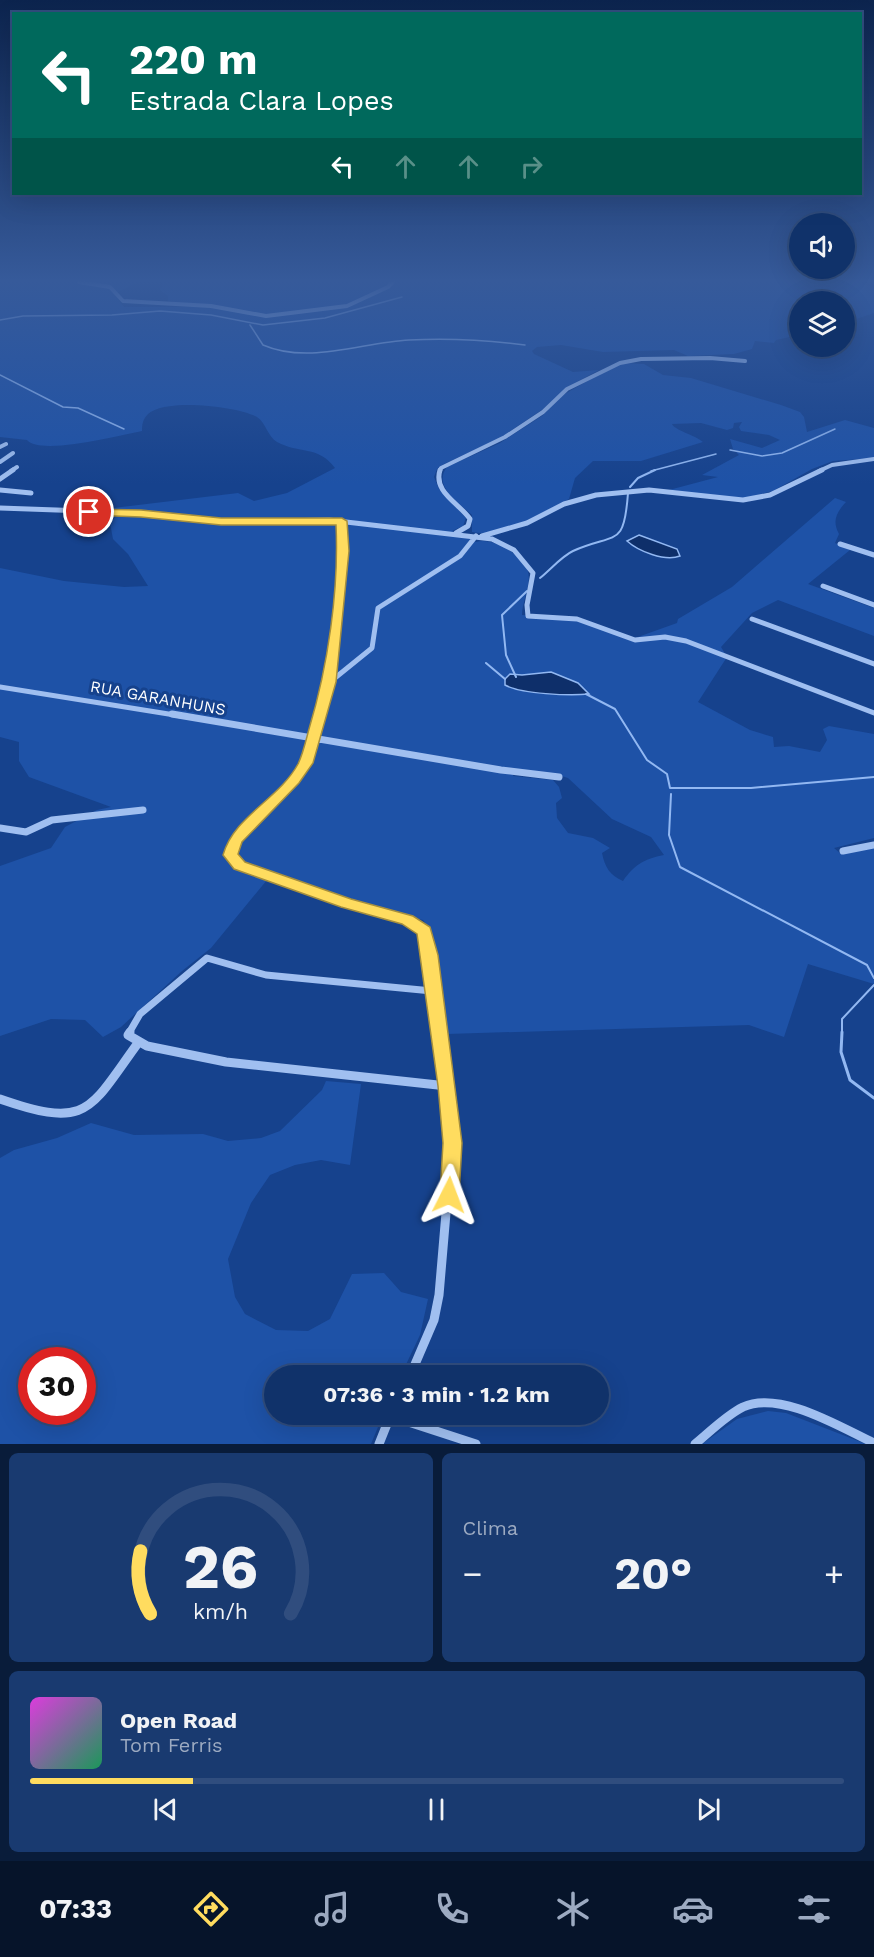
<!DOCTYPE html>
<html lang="pt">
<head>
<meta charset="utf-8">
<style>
	:root { --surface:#10326a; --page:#193a70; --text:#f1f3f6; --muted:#9caac1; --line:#304d7e; --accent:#ffdc5f }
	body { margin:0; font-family:"Work Sans",sans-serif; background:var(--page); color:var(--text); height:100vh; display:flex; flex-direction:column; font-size:22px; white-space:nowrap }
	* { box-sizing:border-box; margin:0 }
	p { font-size:20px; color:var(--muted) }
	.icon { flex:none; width:33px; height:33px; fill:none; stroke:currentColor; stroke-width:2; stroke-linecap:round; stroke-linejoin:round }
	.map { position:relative; height:1444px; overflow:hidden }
	.panel { display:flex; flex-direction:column; gap:9px; padding:9px; background:#091c3a; flex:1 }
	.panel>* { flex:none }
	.banner { position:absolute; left:12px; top:12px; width:850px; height:183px; border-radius:0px; box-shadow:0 6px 24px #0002,0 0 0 2px var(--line); background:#00695c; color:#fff; overflow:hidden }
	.buttons { position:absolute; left:789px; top:213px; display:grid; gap:12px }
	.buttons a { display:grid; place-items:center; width:66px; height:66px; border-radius:50%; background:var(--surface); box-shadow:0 6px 24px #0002,0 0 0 2px var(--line); font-size:30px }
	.speed { position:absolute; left:18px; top:1347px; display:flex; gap:12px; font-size:30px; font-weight:700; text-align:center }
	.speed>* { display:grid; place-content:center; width:78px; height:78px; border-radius:50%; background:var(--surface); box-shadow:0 6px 24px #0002,0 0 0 2px var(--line); line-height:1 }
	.speed .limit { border:9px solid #d22; background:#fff; color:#111 }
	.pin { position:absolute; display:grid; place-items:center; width:51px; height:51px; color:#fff; margin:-26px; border:3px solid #fff; border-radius:50%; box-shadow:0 2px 6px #0007 }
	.me { position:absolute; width:66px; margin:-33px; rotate:3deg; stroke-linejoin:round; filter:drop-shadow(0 0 4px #0008) }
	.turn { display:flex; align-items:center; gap:21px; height:126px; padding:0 18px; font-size:27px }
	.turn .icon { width:78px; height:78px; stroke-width:2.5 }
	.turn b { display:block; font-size:42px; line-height:51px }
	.lanes { display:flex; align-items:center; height:57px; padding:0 18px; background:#0003; justify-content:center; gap:30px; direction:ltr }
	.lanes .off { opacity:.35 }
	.big { font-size:45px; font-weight:700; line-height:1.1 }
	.panel .card { flex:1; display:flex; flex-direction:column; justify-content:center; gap:9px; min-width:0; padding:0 21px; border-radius:9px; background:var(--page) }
	.panel .dial { align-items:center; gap:0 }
	.dial svg { height:156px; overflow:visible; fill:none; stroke:var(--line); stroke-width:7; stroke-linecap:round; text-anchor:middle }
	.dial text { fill:var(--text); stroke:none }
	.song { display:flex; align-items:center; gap:18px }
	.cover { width:72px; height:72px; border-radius:9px; background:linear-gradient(135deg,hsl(300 70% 55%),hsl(150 70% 35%)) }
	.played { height:6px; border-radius:3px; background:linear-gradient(90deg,var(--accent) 20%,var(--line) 20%) }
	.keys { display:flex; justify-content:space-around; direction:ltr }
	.heat { display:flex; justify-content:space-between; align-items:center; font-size:33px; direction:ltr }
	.panel .tiles { flex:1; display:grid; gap:9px; grid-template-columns:1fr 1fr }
	.card:last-child { grid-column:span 2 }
	.trip { position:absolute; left:264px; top:1365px; width:345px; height:60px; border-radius:30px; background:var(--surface); box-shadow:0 6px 24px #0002,0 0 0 2px var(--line); font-weight:700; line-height:60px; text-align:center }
	.dock { display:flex; height:96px; justify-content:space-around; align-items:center; background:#06142a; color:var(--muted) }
	.dock .icon { width:42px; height:42px }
	.dock .active { color:var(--accent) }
	.dock b { font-size:27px; color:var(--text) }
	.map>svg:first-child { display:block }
</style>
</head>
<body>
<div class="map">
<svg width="874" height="1444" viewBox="0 0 874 1444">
	<rect width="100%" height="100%" fill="#16428d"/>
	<path fill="#1e52a7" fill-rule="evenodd" d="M0 282H138L114 294 124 307H205L168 301V296L160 290 163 282H146H857L874 288V313L845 323 844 302H800L799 335 776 340 774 343 755 341 752 349 734 354 688 356 674 350 603 352 561 345 537 347 532 351 534 354 573 372 599 370 569 386 543 409 500 438 444 464 437 469 434 477 439 489 466 518 463 526 452 531 476 542C492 537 520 553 527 569 533 582 522 601 522 615L579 618 635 638 677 623 678 619 732 587 835 498 846 502C836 513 832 521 839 534L835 543 850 550 808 584 874 608V636L778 600 752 613 721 647 727 657 698 702 750 730 773 737 774 747 789 746 820 752 827 740 823 729 829 726 874 734V838L834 848 841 854 874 848V984L808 964 784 1037 749 1025 447 1034 430 929 423 920 267 880 211 948 182 971 121 1027 103 1037 85 1020 51 1019 0 1036V866L51 848 65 827 97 810 111 807 29 777 19 761V742L0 737V568L64 581 124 587 148 586 128 554 113 539 110 523 117 515 143 513 105 509 238 493 254 501 287 493 335 468C318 445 299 454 277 442 268 437 266 423 257 417 237 406 165 398 148 414 143 419 142 424 142 431 121 435 40 456 27 440L0 437ZM513 769 555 774 568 778 612 819 651 837 664 855C644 859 634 865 623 881 610 875 605 868 602 853L610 848 593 838 568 833 557 818 556 803 562 798 559 787 553 780 513 776Z
		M626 363 644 364 663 375 691 378 781 405 800 412 804 417 807 432 845 420 874 428V458L833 461 812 469 773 491 742 499 669 490 718 477 702 475 739 455 733 449 730 439 762 448 780 440 769 435 741 431 739 427 742 422 734 423 733 428 727 430 701 423 672 424C674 430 695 435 703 442L641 461H593L575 478 569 499C545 511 499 539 472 532V515C459 503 432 486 447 467L500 443 542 416 563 395 610 368Z
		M326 1081 361 1084 350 1165 321 1160 295 1165 270 1175 251 1203 228 1259 235 1297 245 1314 276 1330 308 1331 330 1319 352 1274 384 1273 401 1292 428 1299 420 1335 401 1375 274 1376V1414L383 1415 371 1444H0V1158L14 1150 57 1138 91 1123 134 1135 203 1134 228 1141 261 1138 280 1131 322 1090ZM32 1360H82V1412H32Z
		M768 1411 786 1413 866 1444H702L737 1419Z"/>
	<path fill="#0e2f6a" stroke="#92b8f2" stroke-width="1.5" d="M639 535 677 549 680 556C665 562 638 551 627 541Z
		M551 672 578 683 589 694C570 696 521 694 505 685V679L510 674 522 675Z"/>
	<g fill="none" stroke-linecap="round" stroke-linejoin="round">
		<path stroke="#92b8f2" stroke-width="1.5" d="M0 320 23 316 112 315 160 311 211 315 263 325 325 318 402 297
			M250 325 263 345C309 365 363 342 409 340 448 338 487 340 525 345
			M0 375 63 407 78 408 124 429
			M730 450 762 456 782 453 835 429
			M651 471 716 454"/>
		<path stroke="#92b8f2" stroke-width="2" d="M630 487 638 478 655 470
			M540 578C550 570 562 556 573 551 616 532 624 549 628 493
			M486 663 505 679
			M516 677 506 655 502 615 527 591
			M586 694 615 709 647 760 667 774 670 788H751L874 777
			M671 794 669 835 680 867 867 965 874 978
			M842 1033V1019L874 985"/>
		<path stroke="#92b8f2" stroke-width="3" d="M842 1032 841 1052 850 1080 874 1098"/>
		<path stroke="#a0bff0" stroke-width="4" d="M79 282 110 287 123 301 211 306 266 316 347 306 388 287 393 282
			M0 447 6 444
			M0 462 13 453
			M11 471 17 467
			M440 471 441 468 505 437 543 412 567 389 620 363 641 359 710 358 745 361
			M819 471 832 465 874 459"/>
		<path stroke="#a0bff0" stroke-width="5" d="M440 470C433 492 459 503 470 519L468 526 456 533
			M0 479 13 470
			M0 490 31 493
			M0 508 141 513 221 522 329 520 492 539 514 550 533 573 527 605 528 616 577 619 635 640 665 637 686 641 874 713
			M482 536 527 523 564 504 596 495 649 490 743 500 770 495 822 470
			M840 544 874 555
			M823 586 874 605
			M752 619 874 664
			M330 682 372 648 378 608 460 556 476 536
			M0 687 181 716
			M320 716C337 658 344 581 342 521"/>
		<path stroke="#a0bff0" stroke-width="7" d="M172 714 501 770 559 777
			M320 714C316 730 313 749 306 763 288 799 241 816 231 855L239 866 420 926 425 933 439 1033
			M0 828 26 832 52 820 143 810
			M843 851 874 845
			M129 1033 140 1014 207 958 266 975 432 991"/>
		<path stroke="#a0bff0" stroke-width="9" d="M130 1032 128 1035 147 1046 226 1062 447 1086
			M0 1099C89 1130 89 1110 138 1043
			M410 1376 434 1320 439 1295 452 1143 439 1032
			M390 1416 476 1444
			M379 1444 391 1414
			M695 1444C710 1432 725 1416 743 1407 780 1390 840 1427 874 1443"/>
	</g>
	<linearGradient id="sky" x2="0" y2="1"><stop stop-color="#0c244e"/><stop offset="0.58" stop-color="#365a9a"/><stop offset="1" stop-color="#365a9a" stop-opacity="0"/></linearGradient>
	<rect width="874" height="484" fill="url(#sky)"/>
	<path fill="#ffdc5f" stroke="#a68f3e" stroke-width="1.5" d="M86 509 141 510 221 518H342L347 521 349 551 336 682 313 763 299 783 242 842 238 854 245 862 351 899 413 916 430 927 438 955 462 1143 459 1195 456 1201 449 1203 442 1201 440 1195 443 1143 438 1086 417 934 402 924 341 907 234 869 223 855C234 816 279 799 298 764 303 754 306 740 309 729 328 666 339 590 336 525H221L141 517 89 515 84 512Z"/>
	<g text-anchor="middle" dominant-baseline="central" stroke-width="6" stroke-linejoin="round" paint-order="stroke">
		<g font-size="16" fill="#fff" stroke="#16428d">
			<text transform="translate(158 698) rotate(10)">RUA GARANHUNS</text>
		</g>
	</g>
</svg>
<div class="buttons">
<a><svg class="icon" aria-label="sound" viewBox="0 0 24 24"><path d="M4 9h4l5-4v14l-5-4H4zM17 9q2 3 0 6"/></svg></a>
<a><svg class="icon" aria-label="layers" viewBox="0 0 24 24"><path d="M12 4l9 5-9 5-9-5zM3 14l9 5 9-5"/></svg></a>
</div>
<div class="speed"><div class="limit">30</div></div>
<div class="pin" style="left:89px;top:512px;background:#d93025"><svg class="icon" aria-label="arrive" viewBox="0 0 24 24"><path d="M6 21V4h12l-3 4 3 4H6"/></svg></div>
<svg class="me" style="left:449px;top:1195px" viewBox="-20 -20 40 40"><path d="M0-17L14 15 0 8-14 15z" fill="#ffdc5f" stroke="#fff" stroke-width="4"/></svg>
<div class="trip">07:36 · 3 min · 1.2 km</div>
<div class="banner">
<div class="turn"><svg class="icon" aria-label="left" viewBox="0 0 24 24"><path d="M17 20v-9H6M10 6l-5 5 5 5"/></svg><div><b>220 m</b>Estrada Clara Lopes</div></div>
<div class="lanes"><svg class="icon" aria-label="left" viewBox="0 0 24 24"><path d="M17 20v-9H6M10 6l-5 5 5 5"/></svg><svg class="icon off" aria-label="ahead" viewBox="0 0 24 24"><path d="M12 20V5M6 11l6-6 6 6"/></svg><svg class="icon off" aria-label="ahead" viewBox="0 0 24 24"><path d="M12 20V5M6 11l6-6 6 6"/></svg><svg class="icon off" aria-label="right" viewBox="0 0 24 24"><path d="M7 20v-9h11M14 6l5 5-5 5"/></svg></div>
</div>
</div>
<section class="panel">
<div class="tiles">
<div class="card dial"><svg viewBox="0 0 100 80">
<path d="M14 69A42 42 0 1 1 86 69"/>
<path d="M14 69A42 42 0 0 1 9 37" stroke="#ffdc5f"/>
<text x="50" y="56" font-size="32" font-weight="700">26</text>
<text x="50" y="72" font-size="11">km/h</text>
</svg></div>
<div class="card"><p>Clima</p>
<div class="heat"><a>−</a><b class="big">20°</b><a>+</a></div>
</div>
<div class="card">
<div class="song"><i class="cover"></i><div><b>Open Road</b><p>Tom Ferris</p></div></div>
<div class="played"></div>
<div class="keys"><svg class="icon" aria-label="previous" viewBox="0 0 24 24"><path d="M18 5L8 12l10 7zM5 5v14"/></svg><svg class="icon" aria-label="pause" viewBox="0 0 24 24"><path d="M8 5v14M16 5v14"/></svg><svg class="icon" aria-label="next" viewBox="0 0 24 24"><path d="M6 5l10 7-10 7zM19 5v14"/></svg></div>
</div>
</div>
</section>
<nav class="dock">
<b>07:33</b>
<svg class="icon active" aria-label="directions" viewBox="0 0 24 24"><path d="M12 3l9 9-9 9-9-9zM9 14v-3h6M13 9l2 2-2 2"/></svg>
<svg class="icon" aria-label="music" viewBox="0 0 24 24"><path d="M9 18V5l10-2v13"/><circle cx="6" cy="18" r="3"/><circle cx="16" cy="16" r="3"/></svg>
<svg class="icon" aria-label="phone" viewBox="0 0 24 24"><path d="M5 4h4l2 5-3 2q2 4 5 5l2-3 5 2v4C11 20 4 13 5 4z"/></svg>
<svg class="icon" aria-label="climate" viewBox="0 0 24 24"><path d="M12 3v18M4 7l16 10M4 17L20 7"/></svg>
<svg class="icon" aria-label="car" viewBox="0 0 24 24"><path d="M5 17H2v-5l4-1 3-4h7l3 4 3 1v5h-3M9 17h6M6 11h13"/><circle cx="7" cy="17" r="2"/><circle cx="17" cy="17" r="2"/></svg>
<svg class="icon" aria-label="filters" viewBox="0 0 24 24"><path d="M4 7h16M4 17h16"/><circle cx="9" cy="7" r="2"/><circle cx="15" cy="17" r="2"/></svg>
</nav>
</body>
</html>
